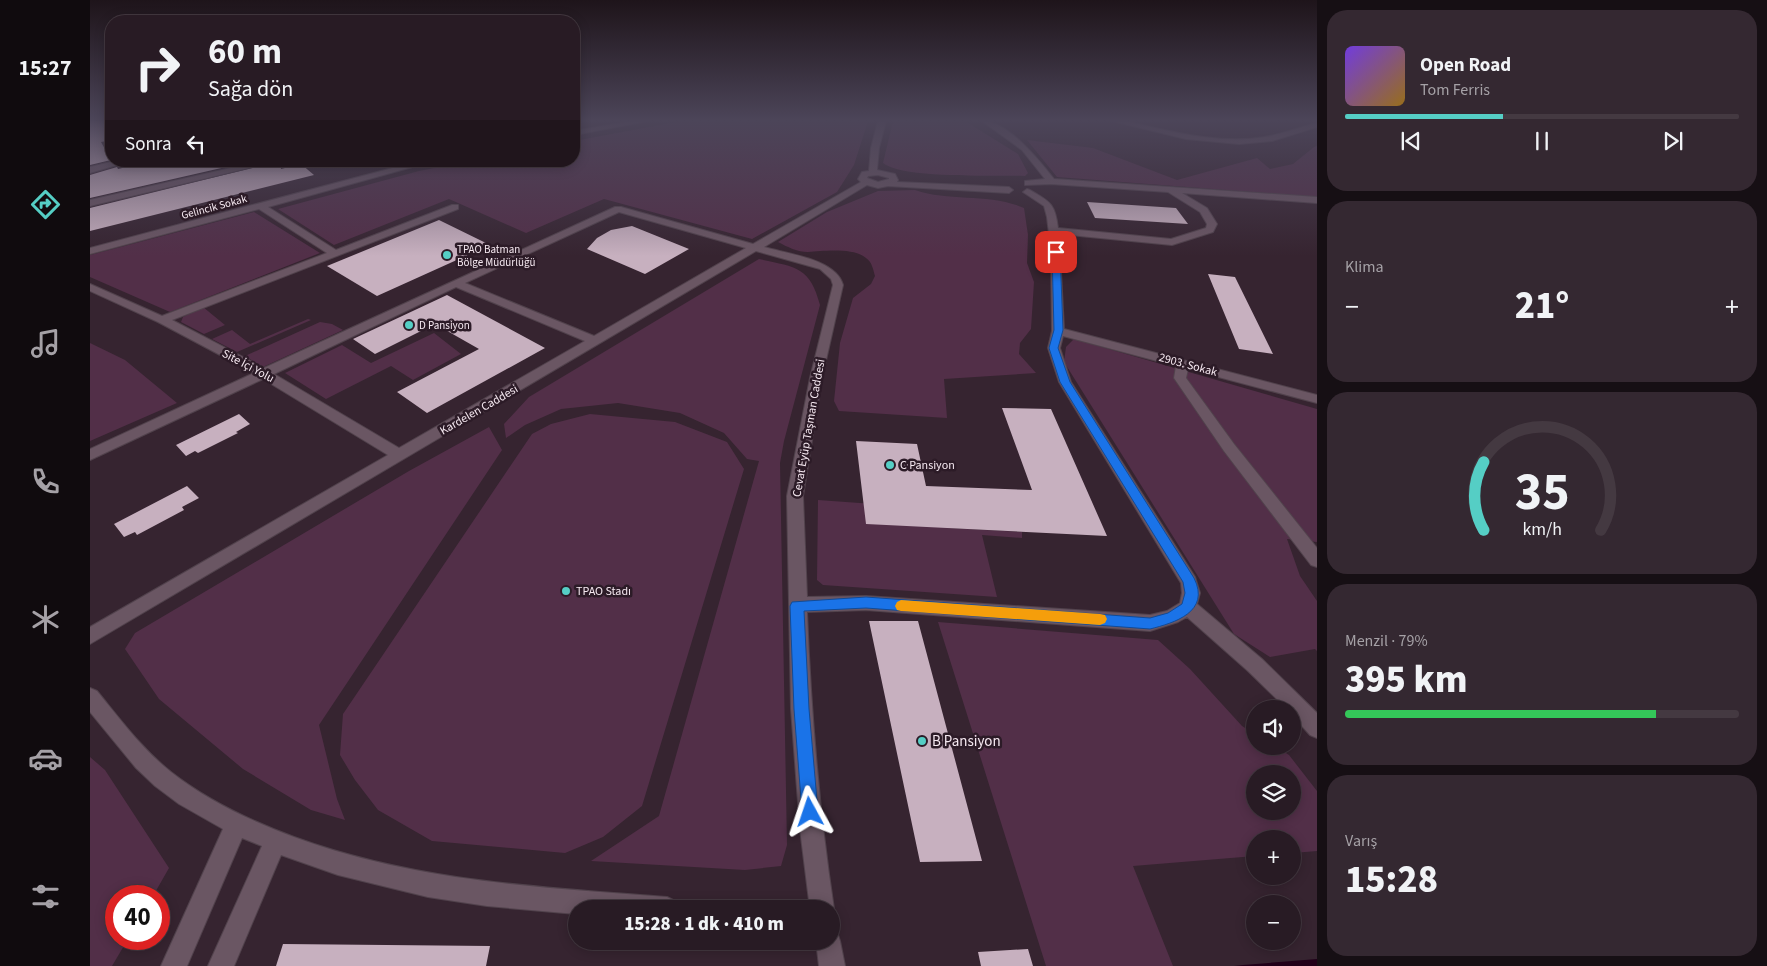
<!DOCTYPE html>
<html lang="tr">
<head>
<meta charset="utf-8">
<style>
	:root { --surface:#281b24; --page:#342831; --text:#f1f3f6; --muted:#a5a1a6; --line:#443941; --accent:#55cec5 }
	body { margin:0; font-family:"Source Sans 3",sans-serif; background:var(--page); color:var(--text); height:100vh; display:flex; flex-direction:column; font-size:19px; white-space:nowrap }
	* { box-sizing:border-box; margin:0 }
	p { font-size:16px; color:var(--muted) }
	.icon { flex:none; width:28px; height:28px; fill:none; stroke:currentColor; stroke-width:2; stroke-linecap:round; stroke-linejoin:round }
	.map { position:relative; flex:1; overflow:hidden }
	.details { display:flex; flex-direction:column; gap:10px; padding:10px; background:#160f14; width:450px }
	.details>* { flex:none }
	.guide { position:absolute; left:15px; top:15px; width:475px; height:152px; border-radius:20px; box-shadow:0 2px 12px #0003,0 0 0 1px var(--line); background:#281b24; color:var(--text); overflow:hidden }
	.fabs { position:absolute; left:1156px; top:700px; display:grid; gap:10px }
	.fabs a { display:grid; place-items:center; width:55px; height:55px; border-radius:50%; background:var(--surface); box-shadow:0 2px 12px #0003,0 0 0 1px var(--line); font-size:25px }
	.speed { position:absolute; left:15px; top:885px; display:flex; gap:10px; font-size:25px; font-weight:700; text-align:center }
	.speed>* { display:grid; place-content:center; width:65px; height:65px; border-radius:50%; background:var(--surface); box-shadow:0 2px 12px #0003,0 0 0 1px var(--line); line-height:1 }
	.speed .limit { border:8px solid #d22; background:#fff; color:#111 }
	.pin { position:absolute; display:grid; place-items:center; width:42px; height:42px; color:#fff; margin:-21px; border-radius:10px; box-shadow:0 2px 8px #0006 }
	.me { position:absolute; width:55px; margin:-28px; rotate:355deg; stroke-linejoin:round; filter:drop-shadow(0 0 4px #0008) }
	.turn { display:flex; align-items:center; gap:18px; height:105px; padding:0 20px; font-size:22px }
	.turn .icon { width:65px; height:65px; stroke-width:2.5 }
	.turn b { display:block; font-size:35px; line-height:42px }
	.then { display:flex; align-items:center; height:48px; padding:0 20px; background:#0003; gap:10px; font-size:19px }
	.big { font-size:38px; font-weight:800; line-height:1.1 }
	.details .card { flex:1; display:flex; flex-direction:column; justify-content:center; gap:8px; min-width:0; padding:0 18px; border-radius:20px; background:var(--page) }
	.details .dial { align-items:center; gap:0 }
	.dial svg { height:130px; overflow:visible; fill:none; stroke:var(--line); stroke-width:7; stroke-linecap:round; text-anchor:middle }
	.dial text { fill:var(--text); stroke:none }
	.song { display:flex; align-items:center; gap:15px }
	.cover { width:60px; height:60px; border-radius:8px; background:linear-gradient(135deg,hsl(260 70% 55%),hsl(40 70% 35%)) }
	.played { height:5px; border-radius:2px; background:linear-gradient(90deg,var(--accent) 40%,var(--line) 40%) }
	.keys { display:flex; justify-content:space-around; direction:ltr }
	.heat { display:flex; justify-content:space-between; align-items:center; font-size:28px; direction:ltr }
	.charge { height:8px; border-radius:4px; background:linear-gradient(90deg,#34c759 79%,var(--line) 0) }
	.trip { position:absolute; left:478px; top:900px; width:272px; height:50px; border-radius:25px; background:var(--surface); box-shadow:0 2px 12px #0003,0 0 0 1px var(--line); font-weight:800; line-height:50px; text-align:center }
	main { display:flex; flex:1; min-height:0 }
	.tab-bar { display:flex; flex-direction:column; width:90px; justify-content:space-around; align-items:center; background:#100b0e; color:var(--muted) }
	.tab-bar .icon { width:35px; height:35px }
	.tab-bar .active { color:var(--accent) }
	.tab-bar b { font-size:22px; color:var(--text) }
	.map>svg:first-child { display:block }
</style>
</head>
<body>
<main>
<nav class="tab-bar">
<b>15:27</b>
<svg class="icon active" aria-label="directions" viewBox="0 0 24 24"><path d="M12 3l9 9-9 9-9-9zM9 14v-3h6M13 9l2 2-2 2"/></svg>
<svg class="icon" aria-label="music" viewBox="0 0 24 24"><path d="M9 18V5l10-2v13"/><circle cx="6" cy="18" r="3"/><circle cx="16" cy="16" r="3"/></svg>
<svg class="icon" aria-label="phone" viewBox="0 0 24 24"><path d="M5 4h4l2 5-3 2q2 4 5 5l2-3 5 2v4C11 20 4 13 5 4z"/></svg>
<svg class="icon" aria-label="climate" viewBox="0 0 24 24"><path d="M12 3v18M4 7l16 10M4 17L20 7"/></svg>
<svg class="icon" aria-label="car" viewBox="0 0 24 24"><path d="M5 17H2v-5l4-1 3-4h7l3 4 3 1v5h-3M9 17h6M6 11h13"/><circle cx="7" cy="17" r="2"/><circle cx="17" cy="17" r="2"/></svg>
<svg class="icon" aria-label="filters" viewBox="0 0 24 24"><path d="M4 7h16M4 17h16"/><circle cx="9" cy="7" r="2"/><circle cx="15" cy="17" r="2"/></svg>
</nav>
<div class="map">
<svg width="1227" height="966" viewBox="0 0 1227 966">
	<rect width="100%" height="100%" fill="#362430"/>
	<path fill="#522f48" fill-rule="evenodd" d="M591 121H778L764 165 747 192 662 239 514 199 436 233 359 199 244 245 188 209 329 171 381 161H484V141Z
		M803 121H875L928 154 938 173 935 176C906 175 813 179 793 163Z
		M937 140 1003 148 1087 180 1167 158 1180 169 1203 164 1224 147 1227 146V197L967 177Z
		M825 190C860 202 900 193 934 208L938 235 937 263 944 282 941 329 930 343 929 354 946 373 854 379 857 418 749 411 744 401 750 343 763 298 781 284 785 276C783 269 782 262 776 258 763 247 733 251 718 252 708 252 697 247 688 242L737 212 788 191Z
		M164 212 230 253 80 312 0 277V255Z
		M669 259C705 267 720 266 730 305L694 441 690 463 697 845 691 866 655 870 501 861 569 816 669 461 657 459 634 433 590 413 528 403 471 409 435 425 416 438 414 424 439 397Z
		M113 307 135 325 114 334 91 322 93 317Z
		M218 319 221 320 147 352 122 339 142 330 160 344Z
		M230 322 242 324 253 330 173 367 155 356Z
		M344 333 371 354 323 380 301 366 236 399 195 373 252 345 281 363Z
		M984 339 1227 409V542L1197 539 1210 576 1227 601V651L1225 649 1180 657 1144 634 974 362 976 347Z
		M0 343 35 360 87 403 0 441Z
		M500 414 585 422 637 442 654 469 552 806 513 837 475 853 342 841 288 810 265 780 250 755 253 714 442 434 461 424Z
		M399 427 412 450 229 725 247 799 255 820 221 810 153 769 69 699 35 649 45 633 319 471Z
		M728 500 853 509 858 528 932 532V538L892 535 907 597 733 585 727 580Z
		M848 622 1068 640 1100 669 1152 726 1165 734V746H1185L1199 755 1227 791V851L1203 853 1202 839H1165V856L1043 866 1083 966H956ZM1165 774H1202V811H1165Z
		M0 757 15 770 79 868 63 896H26V939H38L22 966H0Z"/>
	<path fill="#210019" d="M1227 959V966H1144L1153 965Z"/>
	<path fill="#c7b0bf" d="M0 121H21V140L11 142 21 160 0 165Z
		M63 161H162L0 198V175L27 167 28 169Z
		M190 161 191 169 211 164 224 175 0 231V208Z
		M997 202 1086 208 1098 224 1005 218Z
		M349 220 400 245 287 296 237 266Z
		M542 226 599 249 555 274 497 249 507 238 521 230Z
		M1118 274 1145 277 1183 354 1149 349Z
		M357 295 455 348 337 413 307 392 389 349 345 324 285 354 263 339Z
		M912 408 961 409 1017 536 776 524 766 441 827 444 836 486 942 490Z
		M149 414 160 424 146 432 148 433 108 453 105 451 96 456 86 445Z
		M97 486 109 498 92 507 94 510 47 535 45 532 34 537 24 524Z
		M779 621H828L892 861 830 862Z
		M193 944 400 946 396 966H186Z
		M938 949 943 966H891L888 952Z"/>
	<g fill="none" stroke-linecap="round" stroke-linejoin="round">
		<defs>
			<path id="minor" d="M542 121H558L484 135V131Z
				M788 121H796L789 148 787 170 805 174 808 180 807 182 919 187 923 190 919 193 798 186 788 188 777 185 674 247C698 254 746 259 753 285L732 378 713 496 717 597 776 596 1060 615 1077 611 1090 603 1092 593 1091 583 969 382 958 348 962 331 961 252 957 217 954 206 933 192 937 189 940 190C960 202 965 203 968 228L1081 239 1116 228 1117 224 1110 212 1078 192 961 184 935 185V181L955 179 932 150 892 121C918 121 949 160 964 179L1227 197V203L1092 193 1117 208 1127 224 1123 232 1082 245 969 234 974 329 1227 395V403L1098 369 1096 378 1144 444 1227 548V567L1221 565 1134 451 1084 378 1086 366 973 336 970 348 981 382 1105 577 1110 593 1107 604 1172 659 1227 713V738L1220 735 1202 715V709H1197L1158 671 1097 617 1088 622 1060 631 776 610 717 612C721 712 729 810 744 909L741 916V909H720L710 829 701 709 697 496 720 378 743 285 741 279 730 269 666 251 0 644V627L298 455 173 379 0 460V449L164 373 68 322 0 291V284L72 316 237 253 169 209 0 254V248L329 161H344L178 207 246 250 362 205H368V209L82 320 174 368 525 207H531L663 244 771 182 768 179 772 172 779 171 781 148ZM788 175 799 178V179L788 182 777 178 778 176ZM529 212 656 248 504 336 375 283ZM366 287 495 341 309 448 184 374Z
				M1022 121H1035C1080 131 1129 145 1175 137 1193 134 1210 127 1227 123V127L1182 141 1149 144 1096 139Z
				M25 161H40L0 173V167Z
				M172 161H188L0 206V200Z
				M0 688 7 691C30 719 52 749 81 772 118 801 161 821 204 837 327 882 449 887 577 897L585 901 589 909H486V914L397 906 338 897 248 875 191 855 144 966H118L172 846 152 838 97 966H71L133 829 89 804 65 786 46 768 0 712Z
				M741 930 747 932 750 941 755 966H729L726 941H741Z"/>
		</defs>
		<use href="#minor" stroke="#51424c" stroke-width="2"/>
		<use href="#minor" fill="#6a5663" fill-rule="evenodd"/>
	</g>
	<linearGradient id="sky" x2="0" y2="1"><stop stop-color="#1e141a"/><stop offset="0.47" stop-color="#4c4559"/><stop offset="1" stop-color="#4c4559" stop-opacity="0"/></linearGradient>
	<rect width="1227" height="256" fill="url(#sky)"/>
	<path fill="#1a73e8" stroke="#114b97" d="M966 250 970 252 973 330 968 348 980 382 1104 578C1121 612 1084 623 1060 629L776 608 714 611 719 709 728 812 726 818 720 820 714 818 712 812 704 709 700 606 702 602 776 597 1060 618 1078 613 1092 604 1095 593 1093 582 970 382 959 348 964 330 962 252Z"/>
	<path fill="#f59e0b" d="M811 600 1010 614 1015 615 1017 619 1015 623 1010 625 811 611 807 610 805 606 807 602Z"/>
	<g fill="#55cec5" stroke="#2c1b27" stroke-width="2">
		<circle cx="357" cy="255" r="5"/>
		<circle cx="319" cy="325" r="5"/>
		<circle cx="800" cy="465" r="5"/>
		<circle cx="476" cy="591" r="5"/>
		<circle cx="832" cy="741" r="5"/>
	</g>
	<g text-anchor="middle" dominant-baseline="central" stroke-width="5" stroke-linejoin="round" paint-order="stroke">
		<g font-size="11" fill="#f6e9f1" stroke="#2c1b27">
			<text transform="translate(124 207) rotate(-15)">Gelincik Sokak</text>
		</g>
		<g font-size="11" fill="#f6e9f1" stroke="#2c1b27" text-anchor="start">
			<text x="367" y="249">TPAO Batman<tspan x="367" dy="13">Bölge Müdürlüğü</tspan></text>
			<text x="329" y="325">D Pansiyon</text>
		</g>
		<g font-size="12" fill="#f6e9f1" stroke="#2c1b27">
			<text transform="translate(1098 365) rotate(15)">2903. Sokak</text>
			<text transform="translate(158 366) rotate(28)">Site İçi Yolu</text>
			<text transform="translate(389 410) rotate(-30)">Kardelen Caddesi</text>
			<text transform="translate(719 428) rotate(-80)">Cevat Eyüp Taşman Caddesi</text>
		</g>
		<g font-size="12" fill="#f6e9f1" stroke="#2c1b27" text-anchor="start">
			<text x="810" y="465">C Pansiyon</text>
			<text x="486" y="591">TPAO Stadı</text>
		</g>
		<g font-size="15" fill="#f6e9f1" stroke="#2c1b27" text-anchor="start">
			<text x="842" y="741">B Pansiyon</text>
		</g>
	</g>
</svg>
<div class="fabs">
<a><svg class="icon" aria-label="sound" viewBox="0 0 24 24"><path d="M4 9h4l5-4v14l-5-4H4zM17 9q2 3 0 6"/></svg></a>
<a><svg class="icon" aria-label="layers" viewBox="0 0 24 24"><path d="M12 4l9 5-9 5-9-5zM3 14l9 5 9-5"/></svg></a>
<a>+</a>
<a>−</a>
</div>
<div class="speed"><div class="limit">40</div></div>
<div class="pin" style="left:966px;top:252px;background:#d93025"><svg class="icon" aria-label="arrive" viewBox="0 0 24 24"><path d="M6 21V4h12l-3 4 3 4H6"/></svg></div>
<svg class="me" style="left:720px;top:812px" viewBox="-20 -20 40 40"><path d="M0-17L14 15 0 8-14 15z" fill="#1a73e8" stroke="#fff" stroke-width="4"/></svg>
<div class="trip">15:28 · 1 dk · 410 m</div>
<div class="guide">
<div class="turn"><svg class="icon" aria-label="right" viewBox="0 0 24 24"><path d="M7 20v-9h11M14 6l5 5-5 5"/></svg><div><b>60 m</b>Sağa dön</div></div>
<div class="then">Sonra<svg class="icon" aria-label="left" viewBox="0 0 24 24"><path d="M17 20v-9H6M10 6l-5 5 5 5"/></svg></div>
</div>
</div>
<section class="details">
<div class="card">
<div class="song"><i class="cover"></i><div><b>Open Road</b><p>Tom Ferris</p></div></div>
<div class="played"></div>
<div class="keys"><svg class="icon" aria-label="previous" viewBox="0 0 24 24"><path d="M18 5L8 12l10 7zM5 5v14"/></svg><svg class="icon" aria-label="pause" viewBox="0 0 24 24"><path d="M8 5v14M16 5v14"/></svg><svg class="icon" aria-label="next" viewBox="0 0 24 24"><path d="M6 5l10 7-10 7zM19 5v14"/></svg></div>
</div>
<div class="card"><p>Klima</p>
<div class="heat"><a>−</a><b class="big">21°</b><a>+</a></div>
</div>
<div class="card dial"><svg viewBox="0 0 100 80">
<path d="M14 69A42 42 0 1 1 86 69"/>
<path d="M14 69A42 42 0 0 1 14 27" stroke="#55cec5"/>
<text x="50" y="56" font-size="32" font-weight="700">35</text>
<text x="50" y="72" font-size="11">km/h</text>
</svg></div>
<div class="card"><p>Menzil · 79%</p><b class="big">395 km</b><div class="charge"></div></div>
<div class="card"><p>Varış</p><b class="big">15:28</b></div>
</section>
</main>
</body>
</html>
